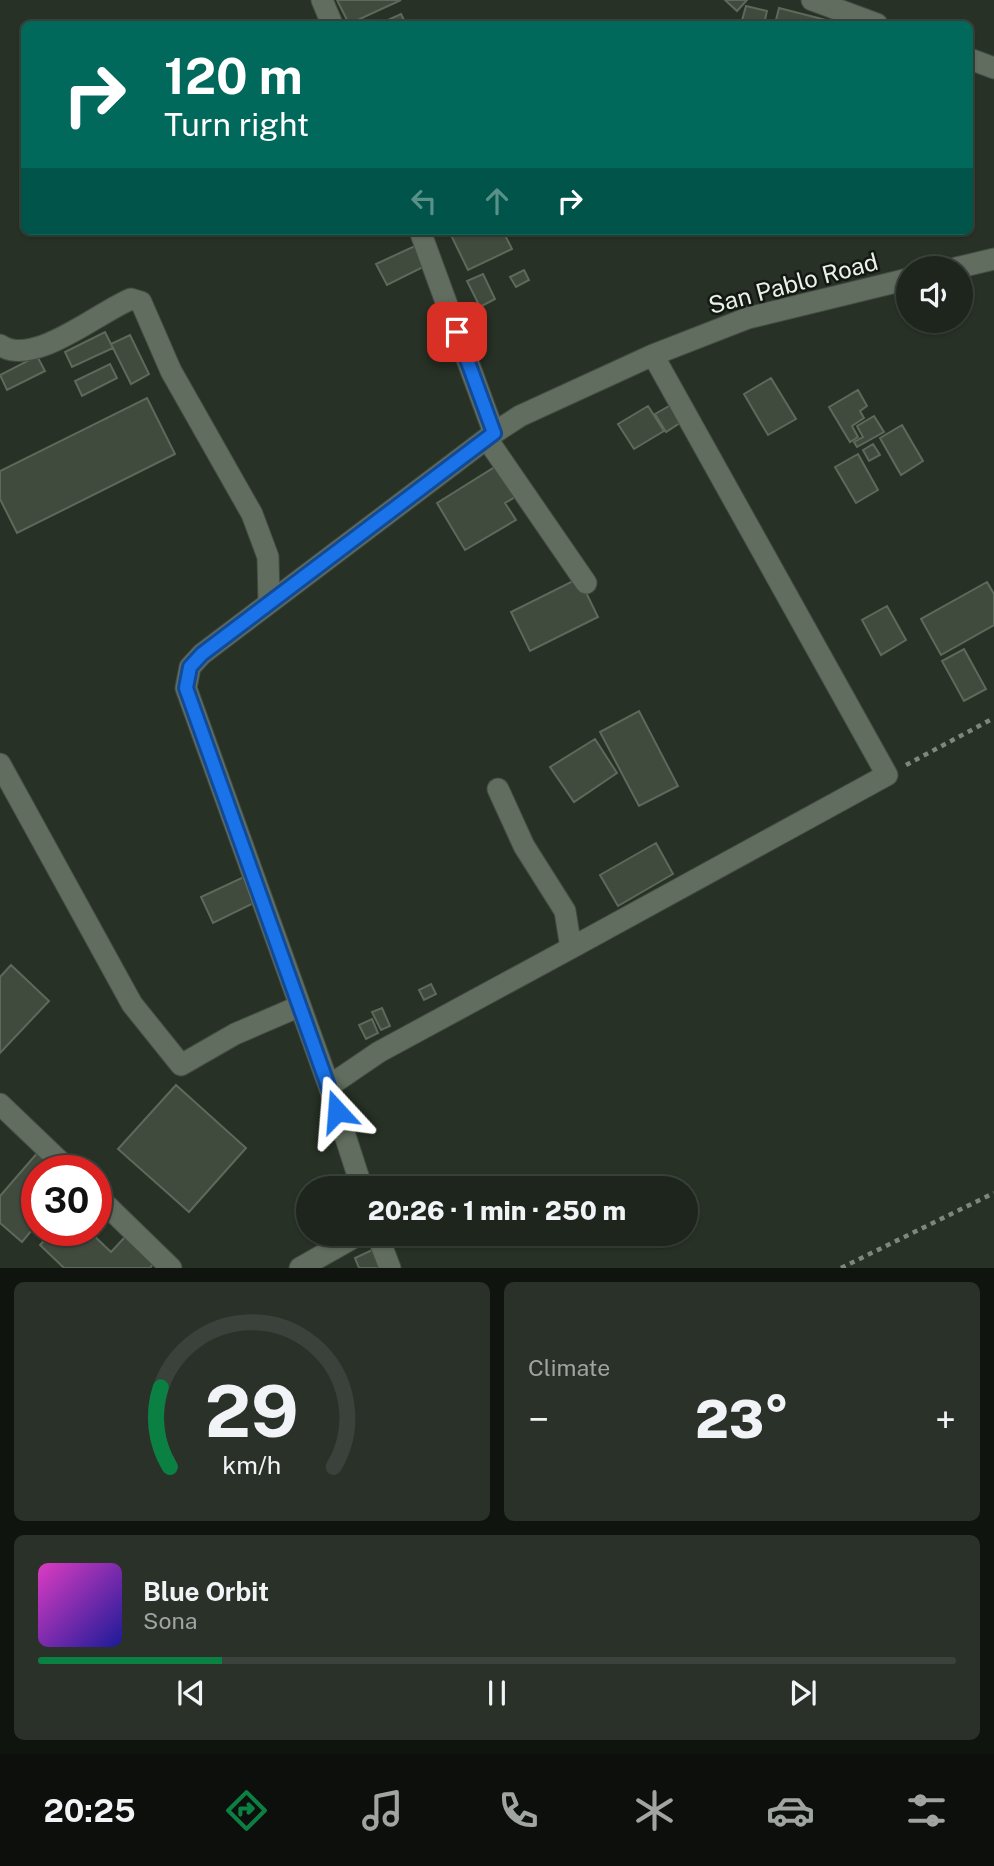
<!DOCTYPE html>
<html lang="en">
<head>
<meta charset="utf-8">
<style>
	:root { --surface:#1d251c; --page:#2a3129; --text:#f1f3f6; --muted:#a0a5a3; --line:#3b423b; --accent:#0b8043 }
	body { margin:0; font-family:"Public Sans",sans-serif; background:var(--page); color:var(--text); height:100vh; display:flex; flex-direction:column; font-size:26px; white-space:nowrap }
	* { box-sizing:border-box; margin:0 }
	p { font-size:23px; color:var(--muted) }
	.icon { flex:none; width:38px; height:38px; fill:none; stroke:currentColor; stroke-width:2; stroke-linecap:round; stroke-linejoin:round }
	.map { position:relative; height:1268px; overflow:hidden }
	.sheet { display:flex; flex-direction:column; gap:14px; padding:14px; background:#10140f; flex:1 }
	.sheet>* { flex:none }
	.guide { position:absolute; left:21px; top:21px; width:952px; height:214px; border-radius:10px; box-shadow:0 2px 5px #0004,0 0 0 2px var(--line); background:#00695c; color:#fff; overflow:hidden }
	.controls { position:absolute; left:896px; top:256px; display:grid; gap:14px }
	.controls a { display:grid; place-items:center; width:77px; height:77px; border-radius:50%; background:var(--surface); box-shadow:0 2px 5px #0004,0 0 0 2px var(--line); font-size:35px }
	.speed { position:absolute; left:21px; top:1155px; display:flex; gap:14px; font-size:35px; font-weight:700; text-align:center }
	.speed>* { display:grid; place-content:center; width:91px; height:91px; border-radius:50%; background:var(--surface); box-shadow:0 2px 5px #0004,0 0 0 2px var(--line); line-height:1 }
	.speed .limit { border:10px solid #d22; background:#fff; color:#111 }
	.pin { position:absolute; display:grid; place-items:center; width:60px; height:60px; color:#fff; margin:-30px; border-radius:14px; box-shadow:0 4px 10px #0006 }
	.me { position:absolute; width:77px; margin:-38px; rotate:341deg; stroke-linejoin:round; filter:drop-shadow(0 0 5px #0008) }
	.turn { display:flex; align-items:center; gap:24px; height:147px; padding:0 28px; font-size:32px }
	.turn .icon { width:91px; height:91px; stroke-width:2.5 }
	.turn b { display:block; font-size:49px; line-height:60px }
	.lanes { display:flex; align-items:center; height:66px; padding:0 28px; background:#0003; justify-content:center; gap:35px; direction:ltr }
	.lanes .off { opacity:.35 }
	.big { font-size:52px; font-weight:800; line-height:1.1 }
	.sheet .card { flex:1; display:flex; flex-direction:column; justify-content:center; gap:10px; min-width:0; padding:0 24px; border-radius:10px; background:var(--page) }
	.sheet .dial { align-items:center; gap:0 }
	.dial svg { height:182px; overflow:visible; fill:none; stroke:var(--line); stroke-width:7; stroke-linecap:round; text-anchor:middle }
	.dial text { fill:var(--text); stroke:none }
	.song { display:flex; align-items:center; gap:21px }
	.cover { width:84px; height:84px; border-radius:10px; background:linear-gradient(135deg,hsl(310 70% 55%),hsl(240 70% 35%)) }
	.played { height:7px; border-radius:4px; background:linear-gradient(90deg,var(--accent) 20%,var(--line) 20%) }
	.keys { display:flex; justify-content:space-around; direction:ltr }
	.heat { display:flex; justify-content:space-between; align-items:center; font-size:38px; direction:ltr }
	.sheet .tiles { flex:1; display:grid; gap:14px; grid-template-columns:1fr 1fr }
	.card:last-child { grid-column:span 2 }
	.trip { position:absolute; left:296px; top:1176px; width:402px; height:70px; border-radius:35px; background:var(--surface); box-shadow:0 2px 5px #0004,0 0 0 2px var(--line); font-weight:800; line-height:70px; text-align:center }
	.tabs { display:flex; height:112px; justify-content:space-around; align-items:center; background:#0c0f0b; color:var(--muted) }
	.tabs .icon { width:49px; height:49px }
	.tabs .on { color:var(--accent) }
	.tabs b { font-size:32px; color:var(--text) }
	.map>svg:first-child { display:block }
</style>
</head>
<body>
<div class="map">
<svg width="994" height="1268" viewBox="0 0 994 1268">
	<rect width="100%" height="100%" fill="#273125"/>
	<path fill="#404b3e" stroke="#5d695b" stroke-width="2" d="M337 0H401L349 24Z
		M725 0H747L737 11Z
		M746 6 767 11 764 24H741Z
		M779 8 838 23V24H775Z
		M401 14 406 24H379Z
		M449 231H503L512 249 468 270Z
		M417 245 427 265 387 285 376 264Z
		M524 270 529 280 516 287 510 277Z
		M483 274 495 299 480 307 467 281Z
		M105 332 113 348 72 367 65 352Z
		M130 335 149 374 131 384 111 344Z
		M37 356 45 371 7 390 0 375Z
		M110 364 117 378 82 396 75 381Z
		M771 378 796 419 768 435 744 394Z
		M858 390 867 406 860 411 864 418 852 426 858 437 850 442 829 407Z
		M147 398 175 454 17 533 0 499V471Z
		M676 402 686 419 666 432 655 414Z
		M648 406 664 431 634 449 618 424Z
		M874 416 884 432 857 447 854 442 863 437 857 426Z
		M902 425 923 461 901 475 880 438Z
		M873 444 880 455 869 461 863 450Z
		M858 454 878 490 856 503 835 467Z
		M498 465 517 496 505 503 516 520 465 550 437 503Z
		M579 578 598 617 530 651 511 612Z
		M987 582 994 594V625L941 655 921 619Z
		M887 606 906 640 881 655 862 620Z
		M964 649 986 689 964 701 942 661Z
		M639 711 678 786 639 806 600 732Z
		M595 739 617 773 574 802 550 767Z
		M656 843 673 874 618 906 600 875Z
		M248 875 260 900 213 923 201 897Z
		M11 965 49 1001 0 1053V977Z
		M431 984 436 994 424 1000 419 990Z
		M382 1008 390 1026 381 1030 372 1012Z
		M372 1019 378 1033 366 1039 359 1025Z
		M176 1085 246 1148 189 1212 118 1149Z
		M39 1151 61 1171H37V1224L22 1242 0 1223V1196Z
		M54 1230H88L111 1252 125 1237 153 1264 150 1268H64L40 1245Z
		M372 1250 377 1261 394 1268H359L355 1258Z"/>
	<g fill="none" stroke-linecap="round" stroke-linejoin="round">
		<defs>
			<path id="street" d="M322 0 332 24
				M812 0 877 24
				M970 59 994 68
				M420 231 494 433
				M956 268 994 259
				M0 345C33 368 97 313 131 299L141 302 171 371 252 514 268 557 269 603
				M487 439 586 583
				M0 764 132 1004 181 1065 235 1034 300 1006
				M571 948 887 775 653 355
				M329 1086 379 1052 571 948 565 911 524 846 498 789
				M0 1104 70 1171
				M362 1188 329 1086 186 688 190 667 202 654 494 433 520 416 653 355 748 318 908 279
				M96 1195 171 1268
				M377 1234 390 1268
				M300 1268 360 1234"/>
		</defs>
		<use href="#street" stroke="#444d43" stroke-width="23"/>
		<path stroke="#7e877d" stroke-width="4.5" stroke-dasharray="5 5" stroke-linecap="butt" d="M906 765 994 718
			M841 1268 994 1193"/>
		<use href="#street" stroke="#616d5f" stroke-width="21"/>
	</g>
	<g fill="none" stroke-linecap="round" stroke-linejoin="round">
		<defs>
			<path id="route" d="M337 1111 186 688 190 667 202 654 494 433 457 332"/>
		</defs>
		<use href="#route" stroke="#114b97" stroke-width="18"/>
		<use href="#route" stroke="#1a73e8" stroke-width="12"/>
	</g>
	<g text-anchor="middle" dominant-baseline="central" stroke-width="5" stroke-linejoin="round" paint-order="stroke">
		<g font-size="24" fill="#eaf1e9" stroke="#131812">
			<text transform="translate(793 283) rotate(-15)">San Pablo Road</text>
		</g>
	</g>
</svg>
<div class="controls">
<a><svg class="icon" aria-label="sound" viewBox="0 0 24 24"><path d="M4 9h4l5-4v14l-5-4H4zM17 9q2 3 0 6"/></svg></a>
</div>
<div class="speed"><div class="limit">30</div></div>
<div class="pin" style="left:457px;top:332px;background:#d93025"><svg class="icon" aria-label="arrive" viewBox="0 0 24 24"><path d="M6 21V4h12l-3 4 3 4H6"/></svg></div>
<svg class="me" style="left:337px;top:1111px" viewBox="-20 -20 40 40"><path d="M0-17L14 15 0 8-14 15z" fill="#1a73e8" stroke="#fff" stroke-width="4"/></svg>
<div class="trip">20:26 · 1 min · 250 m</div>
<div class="guide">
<div class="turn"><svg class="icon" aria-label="right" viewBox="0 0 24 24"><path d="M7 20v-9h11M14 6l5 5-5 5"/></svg><div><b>120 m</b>Turn right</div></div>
<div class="lanes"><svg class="icon off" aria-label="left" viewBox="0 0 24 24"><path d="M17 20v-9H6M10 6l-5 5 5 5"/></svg><svg class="icon off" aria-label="ahead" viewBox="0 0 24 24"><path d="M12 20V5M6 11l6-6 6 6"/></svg><svg class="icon" aria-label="right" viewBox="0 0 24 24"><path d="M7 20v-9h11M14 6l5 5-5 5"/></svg></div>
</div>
</div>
<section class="sheet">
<div class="tiles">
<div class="card dial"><svg viewBox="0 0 100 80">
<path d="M14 69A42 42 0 1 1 86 69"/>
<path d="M14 69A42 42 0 0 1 10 34" stroke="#0b8043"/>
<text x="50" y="56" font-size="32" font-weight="700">29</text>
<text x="50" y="72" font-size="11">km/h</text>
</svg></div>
<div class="card"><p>Climate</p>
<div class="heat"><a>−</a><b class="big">23°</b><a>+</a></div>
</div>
<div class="card">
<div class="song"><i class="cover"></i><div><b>Blue Orbit</b><p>Sona</p></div></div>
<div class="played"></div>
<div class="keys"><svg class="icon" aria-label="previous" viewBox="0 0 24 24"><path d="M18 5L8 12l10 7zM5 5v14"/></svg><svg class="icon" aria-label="pause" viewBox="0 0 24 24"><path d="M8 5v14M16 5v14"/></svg><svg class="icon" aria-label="next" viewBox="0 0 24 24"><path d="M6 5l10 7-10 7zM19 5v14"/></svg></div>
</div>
</div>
</section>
<nav class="tabs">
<b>20:25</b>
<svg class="icon on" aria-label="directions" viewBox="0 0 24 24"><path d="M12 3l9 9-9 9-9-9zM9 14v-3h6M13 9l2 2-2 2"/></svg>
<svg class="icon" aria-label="music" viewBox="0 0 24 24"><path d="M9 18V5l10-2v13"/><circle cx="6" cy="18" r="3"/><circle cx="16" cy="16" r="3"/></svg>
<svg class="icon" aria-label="phone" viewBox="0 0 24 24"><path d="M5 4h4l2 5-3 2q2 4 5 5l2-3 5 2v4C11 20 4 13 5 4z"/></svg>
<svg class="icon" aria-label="climate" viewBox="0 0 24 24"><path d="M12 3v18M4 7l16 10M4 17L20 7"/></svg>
<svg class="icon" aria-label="car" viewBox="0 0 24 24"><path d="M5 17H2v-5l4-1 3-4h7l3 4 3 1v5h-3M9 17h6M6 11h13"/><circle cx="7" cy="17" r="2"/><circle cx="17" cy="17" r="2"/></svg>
<svg class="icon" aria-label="filters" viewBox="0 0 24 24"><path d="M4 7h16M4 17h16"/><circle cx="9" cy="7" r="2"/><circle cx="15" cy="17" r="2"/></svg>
</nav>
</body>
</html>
